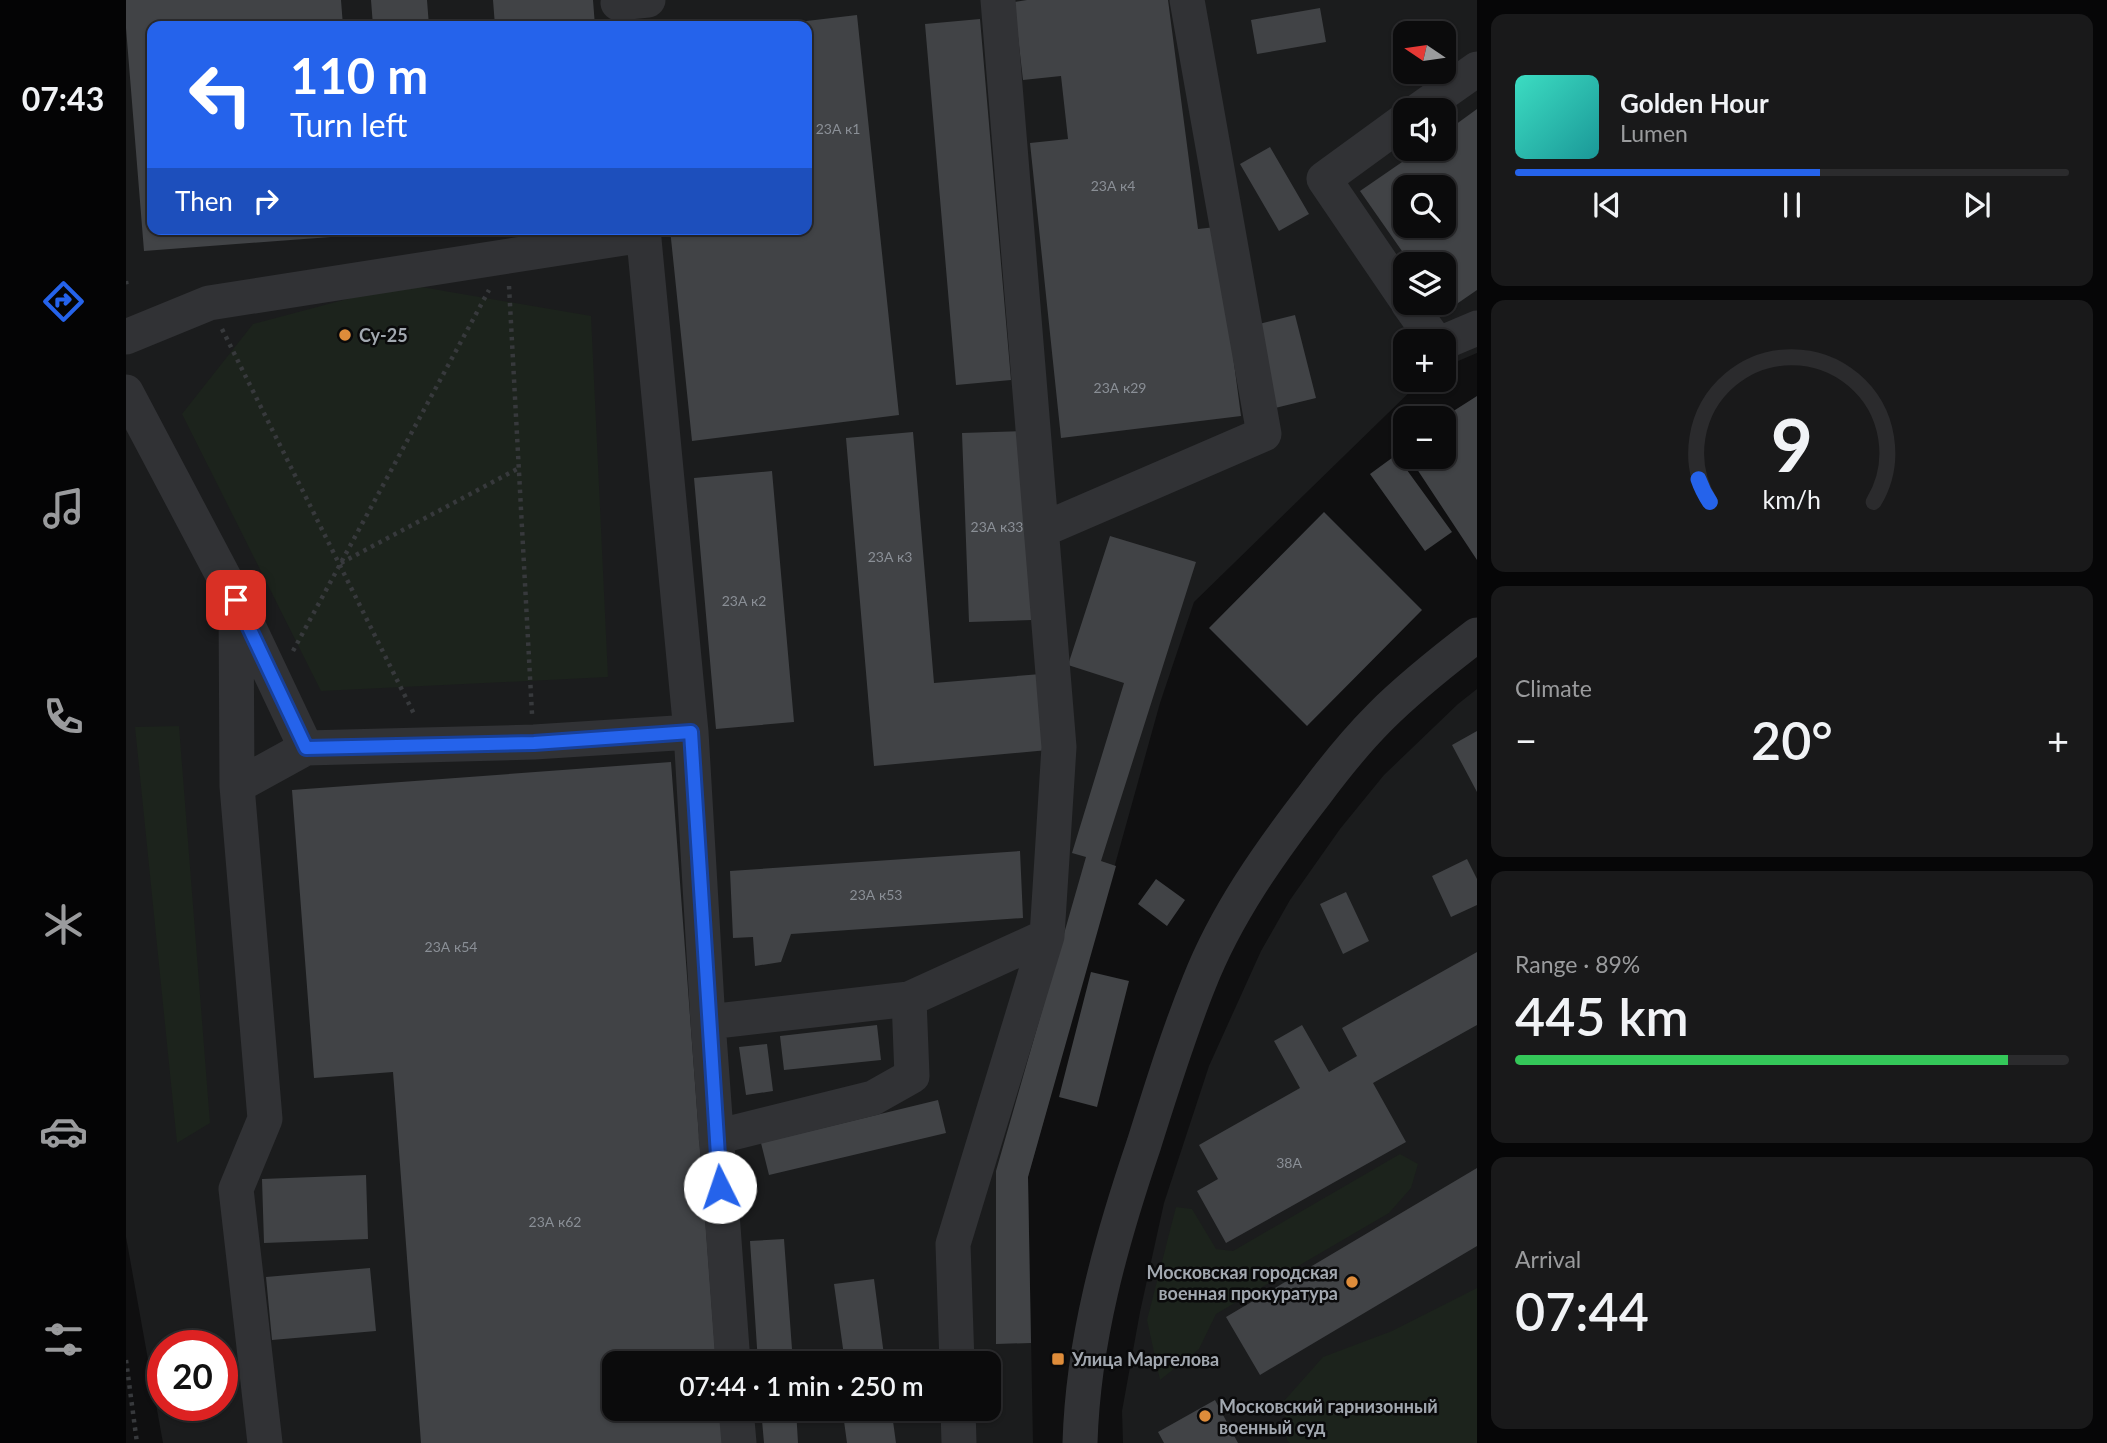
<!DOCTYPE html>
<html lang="en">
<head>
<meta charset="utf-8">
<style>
	:root { --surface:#0b0b0c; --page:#19191a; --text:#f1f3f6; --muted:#9a9b9d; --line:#2b2b2d; --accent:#2563eb }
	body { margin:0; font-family:Lato,sans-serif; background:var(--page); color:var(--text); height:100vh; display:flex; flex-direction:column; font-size:26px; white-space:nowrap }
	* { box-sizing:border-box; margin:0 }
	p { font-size:23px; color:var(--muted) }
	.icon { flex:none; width:38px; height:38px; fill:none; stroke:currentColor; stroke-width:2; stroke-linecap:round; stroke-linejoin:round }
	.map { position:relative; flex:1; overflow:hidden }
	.drawer { display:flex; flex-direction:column; gap:14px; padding:14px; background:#060607; width:630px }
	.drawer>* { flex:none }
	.hud { position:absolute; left:21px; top:21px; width:665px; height:214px; border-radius:14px; box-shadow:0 2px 5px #0004,0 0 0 2px var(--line); background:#2563eb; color:#fff; overflow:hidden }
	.needle { width:46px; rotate:283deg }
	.buttons { position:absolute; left:1267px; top:21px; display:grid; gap:14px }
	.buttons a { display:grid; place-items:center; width:63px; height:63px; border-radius:14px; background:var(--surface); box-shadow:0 2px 5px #0004,0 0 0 2px var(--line); font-size:35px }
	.speed { position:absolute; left:21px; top:1330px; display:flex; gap:14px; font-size:35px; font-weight:700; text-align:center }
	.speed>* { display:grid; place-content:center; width:91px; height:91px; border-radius:50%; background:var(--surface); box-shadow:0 2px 5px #0004,0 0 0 2px var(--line); line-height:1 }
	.speed .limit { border:10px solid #d22; background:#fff; color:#111 }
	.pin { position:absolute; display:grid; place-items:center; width:60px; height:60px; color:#fff; margin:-30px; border-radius:14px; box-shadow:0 4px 10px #0006 }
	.me { position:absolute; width:77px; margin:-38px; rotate:356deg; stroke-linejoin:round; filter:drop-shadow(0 0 5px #0008) }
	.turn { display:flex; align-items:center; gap:24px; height:147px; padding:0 28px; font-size:32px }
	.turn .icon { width:91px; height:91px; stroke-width:2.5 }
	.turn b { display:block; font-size:49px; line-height:60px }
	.then { display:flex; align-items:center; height:66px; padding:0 28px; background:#0003; gap:14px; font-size:26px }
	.big { font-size:52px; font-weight:600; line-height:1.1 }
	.drawer .widget { flex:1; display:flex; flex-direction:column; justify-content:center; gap:10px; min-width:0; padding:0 24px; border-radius:14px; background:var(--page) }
	.drawer .dial { align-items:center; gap:0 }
	.dial svg { height:182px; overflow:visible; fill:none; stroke:var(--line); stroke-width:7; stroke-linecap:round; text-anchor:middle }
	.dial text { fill:var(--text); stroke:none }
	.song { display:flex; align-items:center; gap:21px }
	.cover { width:84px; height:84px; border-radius:10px; background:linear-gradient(135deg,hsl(170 70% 55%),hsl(180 70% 35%)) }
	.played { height:7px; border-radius:4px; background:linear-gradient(90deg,var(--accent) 55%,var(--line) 55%) }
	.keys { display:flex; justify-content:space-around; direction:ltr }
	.heat { display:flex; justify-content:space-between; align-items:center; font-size:38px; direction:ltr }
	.charge { height:10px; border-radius:5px; background:linear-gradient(90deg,#34c759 89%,var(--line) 0) }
	.trip { position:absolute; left:476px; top:1351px; width:399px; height:70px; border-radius:14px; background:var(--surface); box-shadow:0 2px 5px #0004,0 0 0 2px var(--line); font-weight:600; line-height:70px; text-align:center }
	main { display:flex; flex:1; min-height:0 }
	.tab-bar { display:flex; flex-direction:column; width:126px; justify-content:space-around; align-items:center; background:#040405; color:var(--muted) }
	.tab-bar .icon { width:49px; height:49px }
	.tab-bar .on { color:var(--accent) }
	.tab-bar b { font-size:32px; color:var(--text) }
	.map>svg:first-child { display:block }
</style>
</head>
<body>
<main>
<nav class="tab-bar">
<b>07:43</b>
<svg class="icon on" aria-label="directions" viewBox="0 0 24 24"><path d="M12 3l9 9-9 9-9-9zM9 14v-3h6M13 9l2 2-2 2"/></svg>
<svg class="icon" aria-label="music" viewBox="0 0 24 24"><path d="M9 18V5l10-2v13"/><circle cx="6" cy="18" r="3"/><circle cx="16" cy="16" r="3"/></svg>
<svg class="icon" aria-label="phone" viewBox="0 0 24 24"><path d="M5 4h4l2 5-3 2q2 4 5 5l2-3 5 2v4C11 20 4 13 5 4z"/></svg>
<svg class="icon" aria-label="climate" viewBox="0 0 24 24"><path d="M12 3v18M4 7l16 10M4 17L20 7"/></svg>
<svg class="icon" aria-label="car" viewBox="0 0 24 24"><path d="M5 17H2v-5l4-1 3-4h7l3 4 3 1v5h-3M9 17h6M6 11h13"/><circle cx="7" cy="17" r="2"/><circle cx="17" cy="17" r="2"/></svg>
<svg class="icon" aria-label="filters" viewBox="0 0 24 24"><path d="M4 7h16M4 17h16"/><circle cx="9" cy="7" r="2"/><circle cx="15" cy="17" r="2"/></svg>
</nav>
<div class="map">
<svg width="1351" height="1443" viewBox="0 0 1351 1443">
	<rect width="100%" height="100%" fill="#0f0f10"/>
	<path fill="#1b1c1d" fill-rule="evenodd" d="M0 0H1351V353L1318 367V341H1279V380H1296L1068 602 1034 703 902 1177 907 1443H37L0 1237ZM26 26H681V229H26ZM1279 33H1318V72H1279ZM1279 110H1318V149H1279ZM1279 187H1318V226H1279ZM1279 264H1318V303H1279ZM37 1346H96V1405H37ZM488 1363H863V1409H488Z
		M1351 689V1443H997L996 1411 1014 1312 1038 1203 1083 1066 1135 951 1164 900 1214 829 1258 775 1332 704Z"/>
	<path fill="#1c231c" d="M278 284 465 316 482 677 195 691 56 414 127 324Z
		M53 726 84 1123 51 1143 9 727Z
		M1274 1154 1292 1164 1285 1188 1263 1213 1090 1314 1073 1349 1034 1380 1021 1320 1050 1207 1066 1209 1090 1249 1107 1251Z
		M1351 1288V1443H1164L1161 1440 1158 1401 1197 1357 1266 1331Z"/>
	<path fill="#414346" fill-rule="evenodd" d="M0 0H215L217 26H26V229H285V231L18 251 0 28Z
		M245 0H301L303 26H247Z
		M367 0H467L469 26H369Z
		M901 0H1042L1072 229 1090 227 1115 416 935 438 904 143 942 139 935 76 897 80 888 2Z
		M1194 8 1200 42 1131 54 1125 20Z
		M731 15 773 415 566 441 544 229H681V26L647 25Z
		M854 19 885 380 830 385 799 24Z
		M1351 109V290L1319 312 1312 303H1318V264H1285L1234 191 1295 149H1318V133ZM1279 187H1318V226H1279Z
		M1144 147 1183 214 1153 231 1114 164Z
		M1169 315 1190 398 1145 409 1125 326Z
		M1351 396V560L1283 457H1318V417Z
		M899 431 906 620 843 622 836 433Z
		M787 432 808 683 915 674 922 750 748 766 720 438Z
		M1270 455 1326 532 1299 551 1244 474Z
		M646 471 668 722 590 729 568 478Z
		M1198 512 1296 610 1181 726 1083 628Z
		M984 536 1070 562 975 861 990 866 902 1177 905 1343 870 1344V1171L960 857 946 853 998 683 942 665Z
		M1351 731V792L1326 745Z
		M545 762 590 1363H488V1409H594L596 1443H295L267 1072 188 1078 166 790Z
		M894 851 897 918 665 934 655 962 629 966 627 937 607 938 604 871Z
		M1341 859 1351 879V905L1325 917 1306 876Z
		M1030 879 1059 900 1041 926 1012 904Z
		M1220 892 1243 941 1217 954 1194 904Z
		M1351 952V1025L1247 1083 1280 1142 1100 1243 1071 1191 1092 1179 1073 1145 1174 1088 1148 1041 1176 1025 1203 1072 1231 1056 1216 1028Z
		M965 972 1003 981 971 1107 933 1097Z
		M751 1025 755 1060 658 1070 654 1036Z
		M641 1044 647 1091 620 1095 613 1047Z
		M812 1100 820 1133 643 1175 635 1143Z
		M1351 1168V1246L1134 1375 1100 1317Z
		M240 1175 242 1239 138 1243 136 1179Z
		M658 1239 667 1363H632L624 1241Z
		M244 1268 250 1331 146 1340 140 1277Z
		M748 1279 759 1363H719L708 1284Z
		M1089 1400 1112 1443H1038L1032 1432Z
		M635 1409H670L672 1443H638Z
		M766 1414 770 1443H721L718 1421Z"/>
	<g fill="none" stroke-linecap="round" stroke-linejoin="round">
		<path stroke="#37393c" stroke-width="4.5" stroke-dasharray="3.5 5" stroke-linecap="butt" d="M0 281 1 287
			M383 286 406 714
			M96 329 289 716
			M215 563 393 468
			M167 651 363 290
			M0 1360 11 1443"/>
		<path stroke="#313235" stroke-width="35" d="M492 3 522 0
			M1293 110 1351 69
			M1279 120 1198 179 1279 298
			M517 229 565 732
			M1282 303 1309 341
			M0 337 83 303 517 235
			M1318 342 1351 328
			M0 392 110 600 180 748
			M916 530 1138 434 1061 0
			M110 600 111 786 139 1119 110 1189 139 1443
			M111 786 180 748 408 742 565 732 582 1022 607 1363
			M783 999 921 936
			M582 1022 783 999 786 1076 747 1098 590 1137
			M831 1363 827 1244 921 936 933 747 872 0
			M610 1409 613 1443
			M832 1409 833 1443
			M954 1443C957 1340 985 1241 1018 1144 1035 1090 1052 1035 1073 983 1100 914 1144 852 1189 794 1209 767 1230 741 1254 717 1284 687 1317 661 1351 635"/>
	</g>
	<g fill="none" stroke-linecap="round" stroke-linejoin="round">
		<defs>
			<path id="route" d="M110 600 180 748 408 743 565 732 594 1187"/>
		</defs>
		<use href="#route" stroke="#184099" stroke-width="18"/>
		<use href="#route" stroke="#2563eb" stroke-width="12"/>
	</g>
	<g fill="#de8c3a" stroke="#0a0a0b" stroke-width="2.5">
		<circle cx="219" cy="335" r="7"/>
		<circle cx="1226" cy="1282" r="7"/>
		<rect x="925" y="1352" width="14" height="14" rx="3.5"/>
		<circle cx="1079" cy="1416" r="7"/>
	</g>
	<g text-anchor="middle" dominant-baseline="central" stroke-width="5" stroke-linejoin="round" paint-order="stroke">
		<g font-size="14" fill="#8a8f96">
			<text x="712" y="128">23А к1</text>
			<text x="987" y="185">23А к4</text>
			<text x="994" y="387">23А к29</text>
			<text x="871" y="526">23А к33</text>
			<text x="764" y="556">23А к3</text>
			<text x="618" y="600">23А к2</text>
			<text x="750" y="894">23А к53</text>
			<text x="325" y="946">23А к54</text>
			<text x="1163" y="1162">38А</text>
			<text x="429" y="1221">23А к62</text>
		</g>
		<g font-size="18" font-weight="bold" fill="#a2a8b0" stroke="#0a0a0b" text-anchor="start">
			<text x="233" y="335">Су-25</text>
			<text x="1212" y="1272" text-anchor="end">Московская городская<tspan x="1212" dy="21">военная прокуратура</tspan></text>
			<text x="946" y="1359">Улица Маргелова</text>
			<text x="1093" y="1406">Московский гарнизонный<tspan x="1093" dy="21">военный суд</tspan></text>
		</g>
	</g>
</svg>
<div class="buttons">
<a><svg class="needle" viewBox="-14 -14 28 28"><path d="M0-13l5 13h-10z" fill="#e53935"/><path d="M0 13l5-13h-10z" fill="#9a9b9d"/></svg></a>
<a><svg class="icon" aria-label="sound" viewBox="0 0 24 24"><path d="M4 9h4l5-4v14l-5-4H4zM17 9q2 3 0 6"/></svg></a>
<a><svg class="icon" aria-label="search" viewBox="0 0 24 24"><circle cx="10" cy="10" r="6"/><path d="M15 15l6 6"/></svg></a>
<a><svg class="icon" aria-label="layers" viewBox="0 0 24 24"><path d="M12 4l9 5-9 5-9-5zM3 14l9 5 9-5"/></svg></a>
<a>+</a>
<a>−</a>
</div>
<div class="speed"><div class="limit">20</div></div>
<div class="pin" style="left:110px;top:600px;background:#d93025"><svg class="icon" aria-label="arrive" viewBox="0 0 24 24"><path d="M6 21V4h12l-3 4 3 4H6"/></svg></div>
<svg class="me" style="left:594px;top:1187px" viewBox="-20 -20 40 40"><circle r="19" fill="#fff"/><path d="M0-13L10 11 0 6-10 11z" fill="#2563eb"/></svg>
<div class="trip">07:44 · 1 min · 250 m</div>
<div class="hud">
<div class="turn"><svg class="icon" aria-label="left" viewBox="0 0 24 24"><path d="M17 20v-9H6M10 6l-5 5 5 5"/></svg><div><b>110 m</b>Turn left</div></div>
<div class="then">Then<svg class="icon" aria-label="right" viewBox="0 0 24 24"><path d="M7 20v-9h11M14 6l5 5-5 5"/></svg></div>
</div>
</div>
<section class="drawer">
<div class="widget">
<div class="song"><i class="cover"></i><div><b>Golden Hour</b><p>Lumen</p></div></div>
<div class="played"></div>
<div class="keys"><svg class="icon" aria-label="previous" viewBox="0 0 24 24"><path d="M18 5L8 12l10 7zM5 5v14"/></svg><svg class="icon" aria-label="pause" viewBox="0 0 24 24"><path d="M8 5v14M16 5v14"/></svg><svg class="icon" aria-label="next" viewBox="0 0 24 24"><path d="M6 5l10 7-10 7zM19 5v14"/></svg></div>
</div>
<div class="widget dial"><svg viewBox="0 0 100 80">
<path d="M14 69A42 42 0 1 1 86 69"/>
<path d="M14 69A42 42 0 0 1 9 59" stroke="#2563eb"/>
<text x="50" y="56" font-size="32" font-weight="700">9</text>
<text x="50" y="72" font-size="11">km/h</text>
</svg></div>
<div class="widget"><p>Climate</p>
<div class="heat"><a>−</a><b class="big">20°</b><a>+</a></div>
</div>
<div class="widget"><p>Range · 89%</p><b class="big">445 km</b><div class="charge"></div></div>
<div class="widget"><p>Arrival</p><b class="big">07:44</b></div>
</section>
</main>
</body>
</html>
